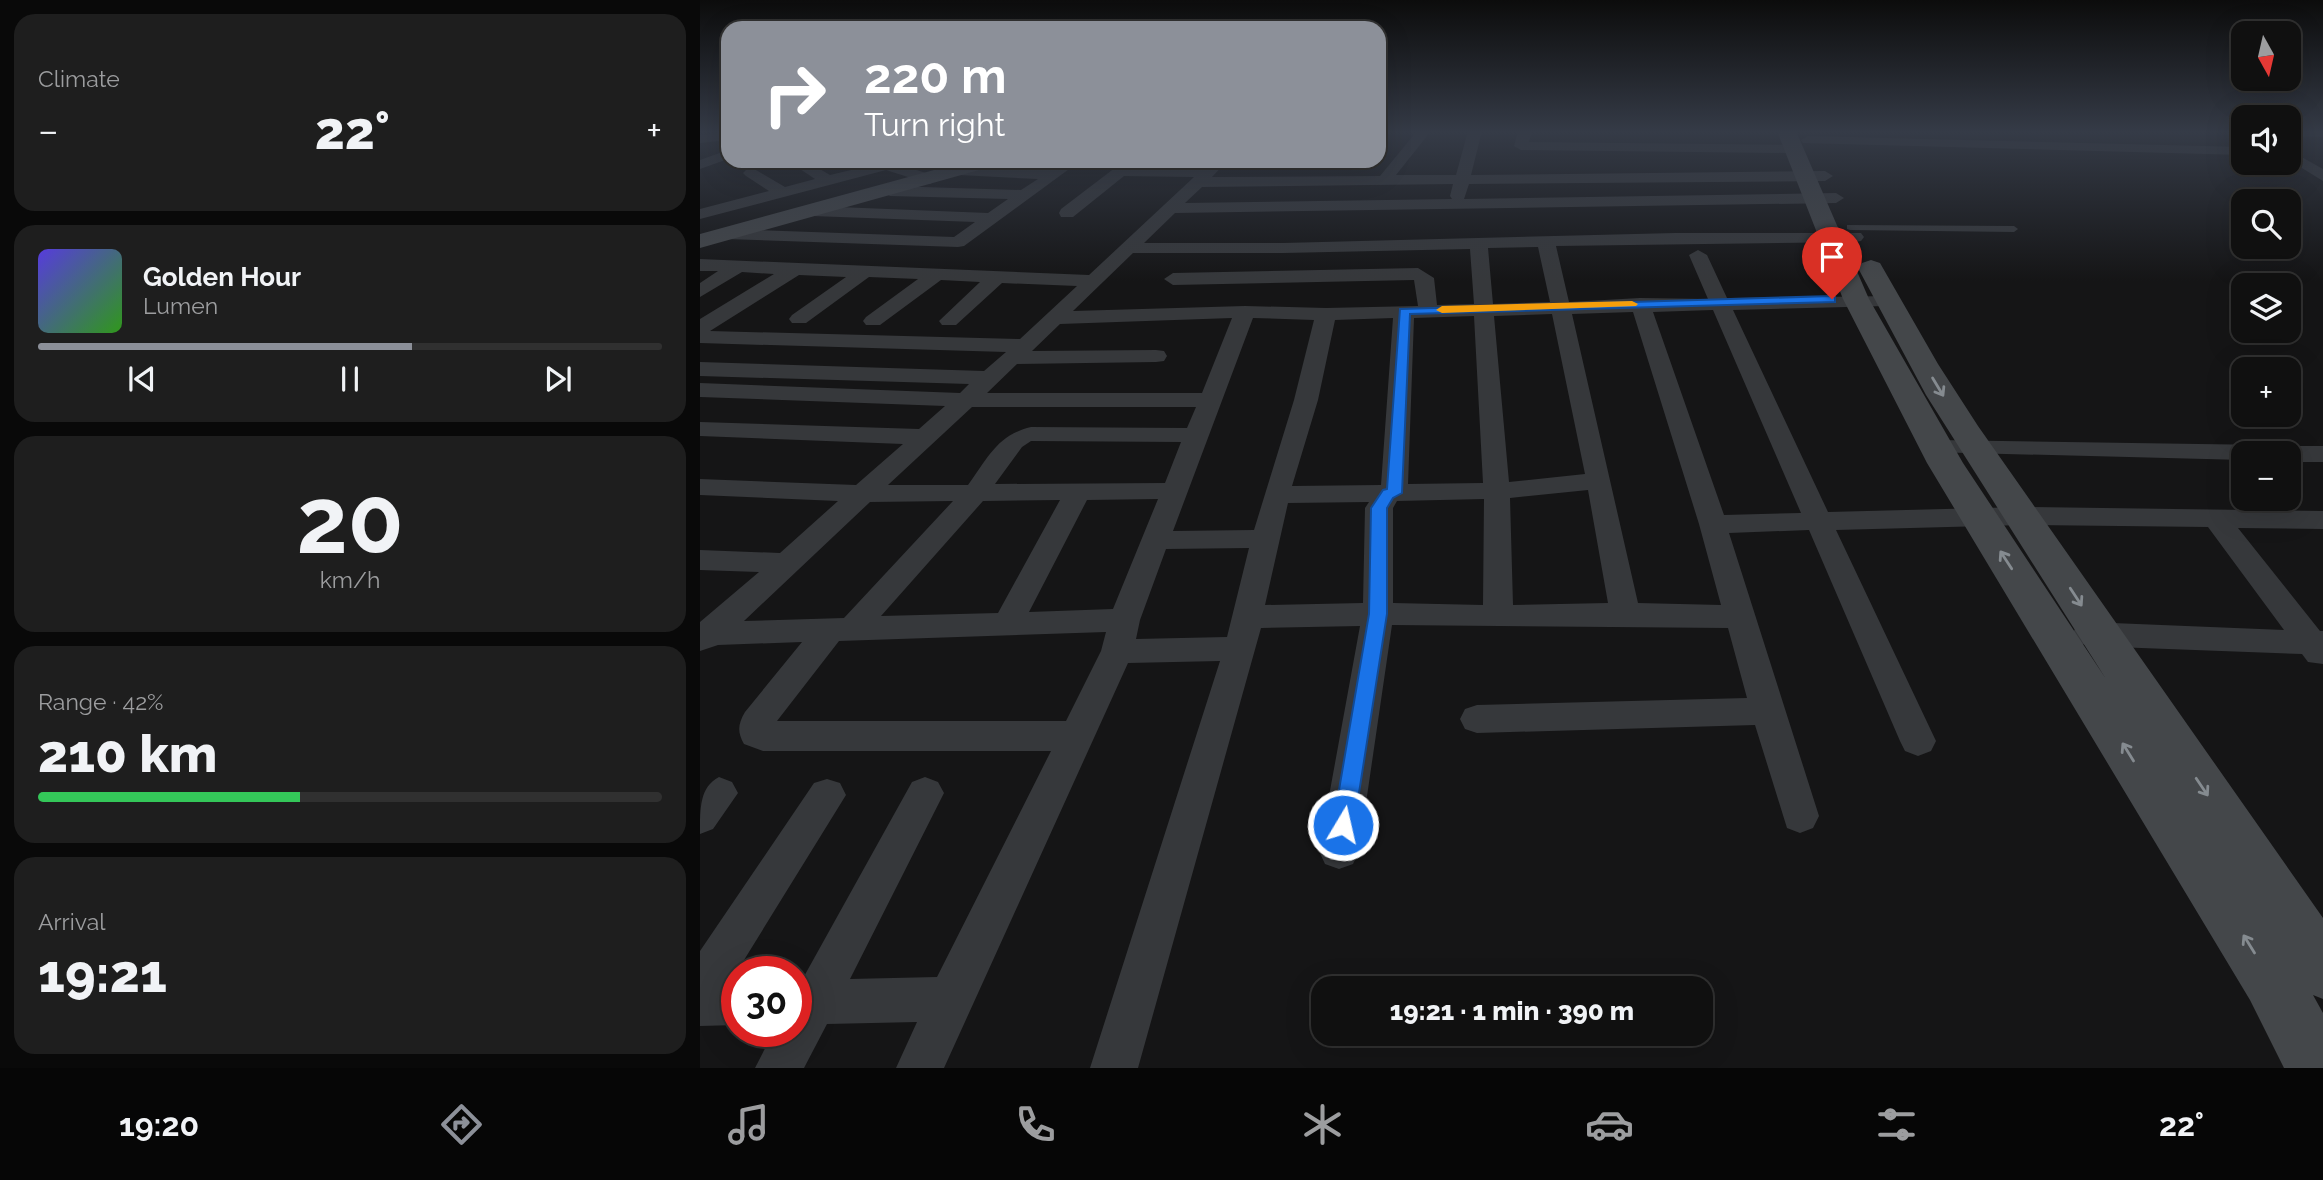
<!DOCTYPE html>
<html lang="en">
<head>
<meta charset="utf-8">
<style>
	:root { --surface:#101010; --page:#1e1e1e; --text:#f1f3f6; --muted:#9c9d9f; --line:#303030; --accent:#8c9099 }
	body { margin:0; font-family:Raleway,sans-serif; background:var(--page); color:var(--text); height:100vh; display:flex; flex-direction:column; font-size:26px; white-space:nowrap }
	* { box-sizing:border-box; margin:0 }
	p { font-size:23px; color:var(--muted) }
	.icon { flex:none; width:38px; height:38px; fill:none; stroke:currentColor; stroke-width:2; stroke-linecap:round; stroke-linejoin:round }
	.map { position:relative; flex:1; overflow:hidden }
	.panel { display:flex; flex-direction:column; gap:14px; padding:14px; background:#090909; width:700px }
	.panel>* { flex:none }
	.guide { position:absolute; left:21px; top:21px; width:665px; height:147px; border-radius:21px; box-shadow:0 7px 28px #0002,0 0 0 2px var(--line); background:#8c9099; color:#fff; overflow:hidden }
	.needle { width:46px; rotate:172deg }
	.controls { position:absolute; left:1531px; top:21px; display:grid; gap:14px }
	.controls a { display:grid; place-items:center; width:70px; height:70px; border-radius:14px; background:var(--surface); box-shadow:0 7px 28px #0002,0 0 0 2px var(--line); font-size:35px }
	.speed { position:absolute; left:21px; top:956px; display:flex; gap:14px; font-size:35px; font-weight:700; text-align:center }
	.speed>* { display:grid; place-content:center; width:91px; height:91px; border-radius:50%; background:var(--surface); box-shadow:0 7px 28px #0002,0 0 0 2px var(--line); line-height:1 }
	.speed .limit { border:10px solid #d22; background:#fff; color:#111 }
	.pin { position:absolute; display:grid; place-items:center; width:60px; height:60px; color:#fff; margin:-72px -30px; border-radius:50% 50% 50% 0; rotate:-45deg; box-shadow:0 0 7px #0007 }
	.pin .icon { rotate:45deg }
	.me { position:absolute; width:77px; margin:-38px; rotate:9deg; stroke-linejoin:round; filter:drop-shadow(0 0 5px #0008) }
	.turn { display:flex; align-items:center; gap:24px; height:147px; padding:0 28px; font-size:32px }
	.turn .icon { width:91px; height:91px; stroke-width:2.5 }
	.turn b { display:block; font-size:49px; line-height:60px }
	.big { font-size:52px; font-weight:800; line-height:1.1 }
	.panel .widget { flex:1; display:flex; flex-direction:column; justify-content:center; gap:10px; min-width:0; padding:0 24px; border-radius:21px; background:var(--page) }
	.panel .dial { align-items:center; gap:0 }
	.dial b { font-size:91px; line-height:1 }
	.song { display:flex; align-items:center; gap:21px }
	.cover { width:84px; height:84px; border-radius:10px; background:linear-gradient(135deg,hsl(250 70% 55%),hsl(110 70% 35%)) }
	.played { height:7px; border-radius:4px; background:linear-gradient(90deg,var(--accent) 60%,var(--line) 60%) }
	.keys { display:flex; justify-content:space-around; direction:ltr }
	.heat { display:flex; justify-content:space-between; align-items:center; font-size:38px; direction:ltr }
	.charge { height:10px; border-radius:5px; background:linear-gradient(90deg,#34c759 42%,var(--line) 0) }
	.trip { position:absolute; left:611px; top:976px; width:402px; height:70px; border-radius:21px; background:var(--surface); box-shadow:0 7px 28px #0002,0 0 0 2px var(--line); font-weight:800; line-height:70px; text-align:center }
	.dock { display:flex; height:112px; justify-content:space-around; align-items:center; background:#060606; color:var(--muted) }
	.dock .icon { width:49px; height:49px }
	.dock .current { color:var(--accent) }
	.dock b { font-size:32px; color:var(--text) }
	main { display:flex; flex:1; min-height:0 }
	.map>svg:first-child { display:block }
</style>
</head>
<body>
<main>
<section class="panel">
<div class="widget"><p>Climate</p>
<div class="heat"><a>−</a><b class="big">22°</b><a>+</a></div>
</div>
<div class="widget">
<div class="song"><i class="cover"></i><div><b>Golden Hour</b><p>Lumen</p></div></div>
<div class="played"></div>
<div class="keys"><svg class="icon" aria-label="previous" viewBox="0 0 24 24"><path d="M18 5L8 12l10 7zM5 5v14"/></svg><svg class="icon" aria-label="pause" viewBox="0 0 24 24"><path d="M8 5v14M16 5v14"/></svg><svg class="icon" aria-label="next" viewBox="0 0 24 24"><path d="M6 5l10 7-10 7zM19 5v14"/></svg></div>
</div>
<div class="widget dial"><b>20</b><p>km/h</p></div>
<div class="widget"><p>Range · 42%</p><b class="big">210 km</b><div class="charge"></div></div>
<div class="widget"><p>Arrival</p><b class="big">19:21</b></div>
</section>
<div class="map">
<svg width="1623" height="1068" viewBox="0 0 1623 1068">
	<rect width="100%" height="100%" fill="#151516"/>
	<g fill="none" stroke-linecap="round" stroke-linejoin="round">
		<path fill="#36383b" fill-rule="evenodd" d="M1147 225 1314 226 1318 229 1314 232 1150 230 1147 229Z"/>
		<path fill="#36383b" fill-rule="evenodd" d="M717 131H731L696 175H756L768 131H782L771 175 1125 171 1133 176 1125 181 769 184 764 199 1136 193 1144 198 1136 203 475 213 444 243H583L975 233H1161L1164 237 1161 241 1155 242 856 246 869 302 940 298 1008 299 989 255 998 250 1007 255 1027 298 1193 296 1196 300 1193 304 1186 306 1033 310 1128 512 1323 507 1623 511V529L1538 528 1620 631H1623V664L1608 662 1602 654 1388 646 1377 642 1372 634 1377 626 1388 622 1584 630 1508 527 1323 525 1136 530 1236 741 1231 751 1218 756 1205 751 1200 741 1109 530 1029 533 1119 816 1113 828 1100 833 1087 828 1055 725 777 733 765 729 760 719 765 709 777 705 1047 698 1028 628 692 625 659 851 653 864 639 869 625 864 619 851 660 626 561 628 438 1068H390L520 661 428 663 244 1068H196L217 1022 127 1024 104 1068H55L74 1031H96V980H102L212 782 225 777 238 782 244 793 150 979 237 977 351 751H63L44 744C37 732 38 724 45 712L102 642 18 645 0 651V622L59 572 0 570V550L80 553 138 501 0 495V479L156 485 203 444 0 436V422L219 429 245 406 0 397V383L260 393 269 384 0 376V362L284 371 306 352 0 343V319L74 274 42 272 0 297V283L18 271H0V259L389 275 494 177 424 176 373 217H361L359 213 361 209 424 161H440L435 167 503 168 511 161H527L512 177 680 176ZM753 184 750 196 752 199 485 203 502 187ZM838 247 850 302 793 304 788 248ZM770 249 774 304 737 305 734 278 718 268 473 273 464 279 473 285 714 280 718 306 626 308 545 306 373 311 433 253H583ZM99 275 146 277 92 315 89 319 92 323H106L169 277 218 279 166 317 163 321 166 325H180L241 280 280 282 239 321 242 325H256L302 283 377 286 320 339 10 331ZM1013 310 1101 513 1024 515 953 312ZM933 312 999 524 1021 605 938 603 872 314ZM852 314 885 474 809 482 794 316ZM774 316 783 483 708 484 714 318ZM532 318 502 393H287L317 364 456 362 464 361 467 356 464 351 456 350 332 351 360 324ZM553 318 614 320 594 400 554 530 473 531ZM693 318 681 485 592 486 618 400 635 320ZM272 407H496L487 428 331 427C297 435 288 458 268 485H188ZM331 441 481 442 465 483 295 484 322 447ZM888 490 908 603 813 605 810 498ZM458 499 413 609 329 612 387 500ZM784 499 783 605 693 603V508L697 501ZM360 500 298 613 181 616 283 501ZM253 501 144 618 44 621 170 502ZM669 502 665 508 663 603 565 605 588 503ZM549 548 527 637 436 639 440 620 466 549ZM406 632 401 651 366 721H77L139 641Z
			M818 131H832L829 142 1091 145 1098 149 1091 153 821 150 814 146Z
			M1589 131H1623V137L1589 136Z
			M28 132V140L0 143V135Z
			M1108 136 1544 147V155L1103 143 1101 140Z
			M28 150V159L0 169V160Z
			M1589 150 1623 169V181L1589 160Z
			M88 161H106L130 175 189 161 235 176 238 179 230 184 186 170 0 219V209L69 191 46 176 43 173 46 170H56L85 187 115 179Z
			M363 161H380L264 246 258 247 26 239 17 234 26 229 254 237 275 222 113 216 105 211 113 206 288 213 308 199 190 196 182 191 190 186 321 190 338 179 259 175 251 170 259 165 350 170Z
			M1238 440 1566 445 1575 448 1578 452 1589 446H1623V462H1589V453H1544V460L1229 452 1226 447 1229 442Z
			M19 777 32 782 38 793 13 829 0 834C0 807 0 787 19 777Z
			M127 779 140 783 146 795 31 981H37V1025L0 1026V951L114 783Z"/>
		<path fill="#44474a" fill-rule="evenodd" d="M1077 131H1096L1169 299 1263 463 1406 679 1226 395 1158 268 1162 263 1171 260 1180 263 1238 364 1278 426 1623 918V999L1613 995 1623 1013V1068H1584L1550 1000 1227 463 1143 299Z
			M267 161H300L297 165 0 248V234Z"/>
	</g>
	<defs><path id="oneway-shaft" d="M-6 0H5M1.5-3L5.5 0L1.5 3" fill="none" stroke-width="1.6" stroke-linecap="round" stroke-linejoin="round" transform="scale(1.75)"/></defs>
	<g stroke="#858b90">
		<use href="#oneway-shaft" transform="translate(1238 387) rotate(59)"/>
		<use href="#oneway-shaft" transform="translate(1306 560) rotate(-123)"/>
		<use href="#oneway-shaft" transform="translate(1376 597) rotate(57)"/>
		<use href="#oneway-shaft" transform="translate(1428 752) rotate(-122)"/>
		<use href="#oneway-shaft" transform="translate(1502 787) rotate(56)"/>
		<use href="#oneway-shaft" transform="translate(1549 944) rotate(-122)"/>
	</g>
	<linearGradient id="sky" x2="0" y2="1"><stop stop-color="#0c0c0c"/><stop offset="0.47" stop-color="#353b47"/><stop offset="1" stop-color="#353b47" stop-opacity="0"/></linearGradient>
	<rect width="1623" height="281" fill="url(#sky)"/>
	<path fill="#1a73e8" stroke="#114b97" stroke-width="2" d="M1132 296 1135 297V302L710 314 702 493 693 498 687 508V614L654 825 651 832 643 834 636 832 633 825 669 614 671 508 683 490 687 489 700 309Z"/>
	<path fill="#f59e0b" d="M932 301 938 304 936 306 742 313 736 310 742 306Z"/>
</svg>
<div class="controls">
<a><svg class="needle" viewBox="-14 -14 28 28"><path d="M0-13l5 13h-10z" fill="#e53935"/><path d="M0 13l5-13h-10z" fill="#9c9d9f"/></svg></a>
<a><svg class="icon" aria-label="sound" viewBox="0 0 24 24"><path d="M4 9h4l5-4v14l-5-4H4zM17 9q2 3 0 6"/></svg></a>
<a><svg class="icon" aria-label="search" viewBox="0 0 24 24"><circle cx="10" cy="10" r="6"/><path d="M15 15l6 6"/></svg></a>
<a><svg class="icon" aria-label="layers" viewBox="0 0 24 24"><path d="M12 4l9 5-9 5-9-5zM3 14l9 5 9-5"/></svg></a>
<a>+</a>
<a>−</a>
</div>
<div class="speed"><div class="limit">30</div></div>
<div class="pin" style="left:1132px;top:299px;background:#d93025"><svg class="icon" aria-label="arrive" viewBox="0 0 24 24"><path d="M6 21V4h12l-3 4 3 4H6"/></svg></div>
<svg class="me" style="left:643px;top:825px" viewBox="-20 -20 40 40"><circle r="17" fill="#1a73e8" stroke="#fff" stroke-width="3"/><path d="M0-11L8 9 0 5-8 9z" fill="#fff"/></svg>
<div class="trip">19:21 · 1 min · 390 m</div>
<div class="guide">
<div class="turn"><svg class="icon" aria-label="right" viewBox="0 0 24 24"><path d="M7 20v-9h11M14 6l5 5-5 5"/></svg><div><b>220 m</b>Turn right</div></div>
</div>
</div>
</main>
<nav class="dock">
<b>19:20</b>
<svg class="icon current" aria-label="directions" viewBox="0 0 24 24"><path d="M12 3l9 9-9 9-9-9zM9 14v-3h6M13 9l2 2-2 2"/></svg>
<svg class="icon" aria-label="music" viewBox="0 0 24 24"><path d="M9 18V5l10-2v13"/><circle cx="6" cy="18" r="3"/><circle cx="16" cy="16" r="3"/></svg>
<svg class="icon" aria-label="phone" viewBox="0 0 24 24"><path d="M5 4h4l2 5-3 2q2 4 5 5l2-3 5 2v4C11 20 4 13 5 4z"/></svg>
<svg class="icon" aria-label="climate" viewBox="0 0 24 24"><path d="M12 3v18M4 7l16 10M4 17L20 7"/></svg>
<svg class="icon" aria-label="car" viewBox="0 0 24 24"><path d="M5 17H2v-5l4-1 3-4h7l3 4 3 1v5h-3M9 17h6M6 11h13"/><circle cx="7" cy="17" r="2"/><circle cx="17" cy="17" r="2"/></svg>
<svg class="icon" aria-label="filters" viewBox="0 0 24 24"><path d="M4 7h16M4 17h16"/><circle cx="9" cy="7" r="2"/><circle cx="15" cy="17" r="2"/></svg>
<b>22°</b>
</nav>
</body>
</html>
